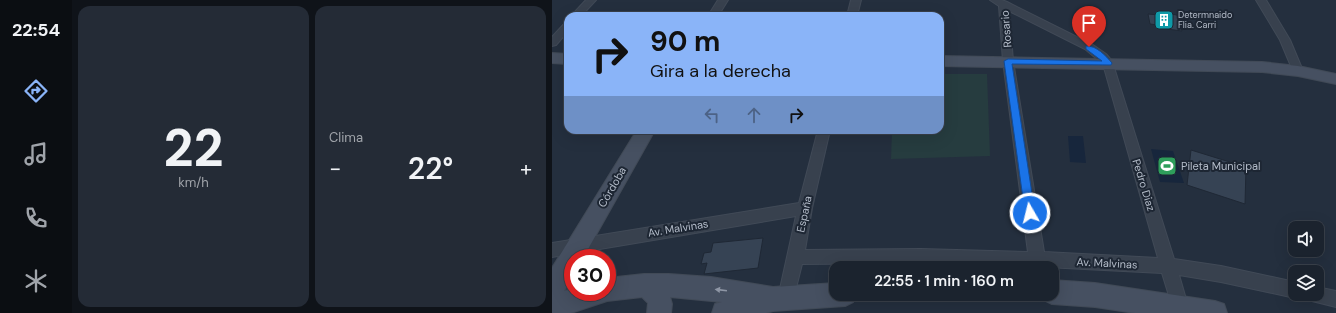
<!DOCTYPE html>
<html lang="es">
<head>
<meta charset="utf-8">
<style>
	:root { --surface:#1b232e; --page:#242b36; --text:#f1f3f6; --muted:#a0a4aa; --line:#39404a; --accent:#8ab4f8 }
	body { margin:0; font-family:"DM Sans",sans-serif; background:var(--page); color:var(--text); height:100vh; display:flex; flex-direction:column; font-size:15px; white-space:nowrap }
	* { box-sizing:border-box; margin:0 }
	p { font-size:13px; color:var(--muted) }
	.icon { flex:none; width:22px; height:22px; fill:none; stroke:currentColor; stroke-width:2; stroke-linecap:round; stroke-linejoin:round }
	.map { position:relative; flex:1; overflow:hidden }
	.drawer { display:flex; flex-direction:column; gap:6px; padding:6px; background:#0f1319; width:480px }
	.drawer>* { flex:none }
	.guide { position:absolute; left:12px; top:12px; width:380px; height:122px; border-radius:12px; box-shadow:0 4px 16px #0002,0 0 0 1px var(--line); background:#8ab4f8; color:#111; overflow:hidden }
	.buttons { position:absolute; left:736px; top:221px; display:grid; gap:8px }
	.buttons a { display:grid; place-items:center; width:36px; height:36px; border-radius:8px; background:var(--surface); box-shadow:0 4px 16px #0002,0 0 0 1px var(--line); font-size:20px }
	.speed { position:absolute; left:12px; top:249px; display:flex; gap:8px; font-size:20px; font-weight:700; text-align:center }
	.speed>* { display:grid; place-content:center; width:52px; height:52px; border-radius:50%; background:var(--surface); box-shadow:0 4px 16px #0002,0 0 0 1px var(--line); line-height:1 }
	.speed .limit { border:6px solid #d22; background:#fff; color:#111 }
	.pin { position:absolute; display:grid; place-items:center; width:34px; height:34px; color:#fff; margin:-41px -17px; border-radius:50% 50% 50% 0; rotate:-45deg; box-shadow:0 0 4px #0007 }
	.pin .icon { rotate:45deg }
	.me { position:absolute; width:44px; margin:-22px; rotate:352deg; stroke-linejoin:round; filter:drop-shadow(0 0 3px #0008) }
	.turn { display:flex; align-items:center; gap:14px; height:84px; padding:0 20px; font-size:18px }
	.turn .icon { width:52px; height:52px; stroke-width:2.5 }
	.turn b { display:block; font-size:28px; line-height:34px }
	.lanes { display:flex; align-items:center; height:38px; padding:0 20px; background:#0003; justify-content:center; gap:20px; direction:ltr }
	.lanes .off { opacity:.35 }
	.big { font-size:30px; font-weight:600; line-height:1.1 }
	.drawer .widget { flex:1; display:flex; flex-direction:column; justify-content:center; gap:6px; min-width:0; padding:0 14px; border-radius:12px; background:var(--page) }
	.drawer .dial { align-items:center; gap:0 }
	.dial b { font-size:52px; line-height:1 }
	.heat { display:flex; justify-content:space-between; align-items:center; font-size:22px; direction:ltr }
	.drawer .tiles { flex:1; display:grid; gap:6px; grid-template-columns:repeat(2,1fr) }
	.trip { position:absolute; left:277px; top:261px; width:230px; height:40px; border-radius:12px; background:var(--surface); box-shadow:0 4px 16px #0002,0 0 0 1px var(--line); font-weight:600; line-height:40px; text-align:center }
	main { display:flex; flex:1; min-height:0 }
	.tabs { display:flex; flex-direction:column; width:72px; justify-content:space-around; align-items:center; background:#0b0e12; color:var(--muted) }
	.tabs .icon { width:28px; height:28px }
	.tabs .active { color:var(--accent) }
	.tabs b { font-size:18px; color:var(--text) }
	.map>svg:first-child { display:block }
</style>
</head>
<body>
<main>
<nav class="tabs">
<b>22:54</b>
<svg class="icon active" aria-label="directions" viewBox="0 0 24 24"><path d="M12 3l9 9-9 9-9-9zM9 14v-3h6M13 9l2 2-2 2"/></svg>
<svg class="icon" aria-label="music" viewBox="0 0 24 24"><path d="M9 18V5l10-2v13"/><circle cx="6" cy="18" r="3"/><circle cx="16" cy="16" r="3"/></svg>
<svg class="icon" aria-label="phone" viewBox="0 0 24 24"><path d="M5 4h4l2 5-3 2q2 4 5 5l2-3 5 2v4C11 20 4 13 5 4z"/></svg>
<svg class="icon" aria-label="climate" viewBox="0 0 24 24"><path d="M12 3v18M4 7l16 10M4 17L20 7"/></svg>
</nav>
<section class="drawer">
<div class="tiles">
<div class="widget dial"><b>22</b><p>km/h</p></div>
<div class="widget"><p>Clima</p>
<div class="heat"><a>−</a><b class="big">22°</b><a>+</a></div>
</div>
</div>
</section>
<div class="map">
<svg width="784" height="313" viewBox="0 0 784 313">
	<rect width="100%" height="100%" fill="#242f3e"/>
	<path fill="#263c3f" d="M388 74H435L438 156 339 159 340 130H388Z"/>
	<path fill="#17263c" d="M516 136H531L534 163 518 162Z
		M599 149 621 151 632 183 608 182Z"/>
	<path fill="#364354" stroke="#1f2835" d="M596 14 618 16V14L625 15 630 31 615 29 614 26 598 24Z
		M639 150 694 167 693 204 635 185Z
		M211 238 206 268 152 274 155 263 149 264 152 253 159 252 161 243Z"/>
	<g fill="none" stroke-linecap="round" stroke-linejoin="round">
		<defs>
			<path id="street" d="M34 0H44L29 16H19Z
				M166 0H176L166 16H156Z
				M299 0H309L305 16H295Z
				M438 0H450L455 2 541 45 554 54 560 61 622 259 669 266 743 282V294H749V296L743 298 669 282 627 275 636 306 634 312H622L610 273 494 267 479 268 478 266 369 263 250 264 240 304 234 306 228 304 226 298 244 216 0 257V243L247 203 266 130H278L260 208 253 250 369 249 476 252 451 61 447 6ZM457 11 533 49 551 64 606 258 492 252 461 61Z
				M704 0H714L738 40 751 71 750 74 746 75 741 71 728 40Z
				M16 22V31L4 45 0 46V37L13 23Z
				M765 287 784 291V307L756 300 754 294H765Z"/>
			<path id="secondary" d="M0 53 16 54V64L0 63Z
				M388 56 710 62 746 66 784 74V84L746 76 710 72 388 66Z
				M85 130H103L31 258H21V276L12 291 21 289V292H55V278L92 274H117L159 277 221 287 284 283V294H305L301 302 293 306 221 311 214 313H160L163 304 170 302 118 297 120 304 119 313H95L96 303 90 297 55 301 19 313H0V268Z
				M500 280 543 283 663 301 672 304 675 313H583L543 307 500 304 492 300 489 294H500Z"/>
		</defs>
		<use href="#street" stroke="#414a57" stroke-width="2"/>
		<use href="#secondary" stroke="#414a57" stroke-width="2"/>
		<use href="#street" fill="#38414e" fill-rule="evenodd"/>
		<use href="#secondary" fill="#465061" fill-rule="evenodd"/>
	</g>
	<defs><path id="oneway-solid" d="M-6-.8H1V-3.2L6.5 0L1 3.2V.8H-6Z"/></defs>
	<use fill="#8e96a5" href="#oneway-solid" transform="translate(169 290) rotate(-173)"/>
	<path fill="#1a73e8" stroke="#114b97" d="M534 46C544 45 554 56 560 63L559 65 460 64 483 213 478 218 473 213 452 61 456 59 550 61 534 49Z"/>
	<defs>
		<symbol id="building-square" viewBox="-11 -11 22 22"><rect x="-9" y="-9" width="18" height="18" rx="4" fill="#0f9aa8" stroke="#1d2633"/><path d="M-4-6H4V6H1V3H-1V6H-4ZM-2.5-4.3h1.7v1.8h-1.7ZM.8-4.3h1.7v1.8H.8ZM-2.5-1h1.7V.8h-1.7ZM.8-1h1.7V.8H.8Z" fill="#fff"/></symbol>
		<symbol id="stadium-square" viewBox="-11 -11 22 22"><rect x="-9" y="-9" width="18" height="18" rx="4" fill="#2e9e5b" stroke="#1d2633"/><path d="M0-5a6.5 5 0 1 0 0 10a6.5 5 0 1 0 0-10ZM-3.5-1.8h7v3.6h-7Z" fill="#fff"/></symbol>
	</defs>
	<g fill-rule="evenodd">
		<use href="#building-square" x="601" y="9" width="22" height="22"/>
		<use href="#stadium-square" x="604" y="155" width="22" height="22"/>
	</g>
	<g text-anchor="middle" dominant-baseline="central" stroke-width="4" stroke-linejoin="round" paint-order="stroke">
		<g font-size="9" fill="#b4bcc9" stroke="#1d2633" text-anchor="start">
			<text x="626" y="15">Determnaido<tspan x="626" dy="10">Flia. Carri</tspan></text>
		</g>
		<g font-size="11" fill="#b4bcc9" stroke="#1d2633">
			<text transform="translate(454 29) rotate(-95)">Rosario</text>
			<text transform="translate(592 185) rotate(73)">Pedro Diaz</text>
			<text transform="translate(60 187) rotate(-60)">Córdoba</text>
			<text transform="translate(252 214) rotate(-78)">España</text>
			<text transform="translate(126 228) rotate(-9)">Av. Malvinas</text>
			<text transform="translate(555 263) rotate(3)">Av. Malvinas</text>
		</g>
		<g font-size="11" fill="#b4bcc9" stroke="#1d2633" text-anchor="start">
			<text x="629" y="166">Pileta Municipal</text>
		</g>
	</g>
</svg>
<div class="buttons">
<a><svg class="icon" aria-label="sound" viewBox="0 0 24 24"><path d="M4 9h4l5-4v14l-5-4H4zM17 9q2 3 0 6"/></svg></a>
<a><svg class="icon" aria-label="layers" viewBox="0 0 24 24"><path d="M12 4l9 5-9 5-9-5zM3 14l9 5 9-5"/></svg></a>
</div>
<div class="speed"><div class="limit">30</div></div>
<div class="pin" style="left:537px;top:47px;background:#d93025"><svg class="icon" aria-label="arrive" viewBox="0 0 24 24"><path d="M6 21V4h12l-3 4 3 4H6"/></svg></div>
<svg class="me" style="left:478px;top:213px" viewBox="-20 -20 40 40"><circle r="17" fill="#1a73e8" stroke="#fff" stroke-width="3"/><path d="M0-11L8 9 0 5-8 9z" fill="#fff"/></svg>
<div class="trip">22:55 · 1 min · 160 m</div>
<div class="guide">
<div class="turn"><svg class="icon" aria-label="right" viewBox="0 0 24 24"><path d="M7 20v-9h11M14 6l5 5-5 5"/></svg><div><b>90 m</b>Gira a la derecha</div></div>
<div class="lanes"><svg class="icon off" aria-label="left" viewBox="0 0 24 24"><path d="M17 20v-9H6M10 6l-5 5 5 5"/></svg><svg class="icon off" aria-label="ahead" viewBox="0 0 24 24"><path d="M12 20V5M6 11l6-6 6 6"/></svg><svg class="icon" aria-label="right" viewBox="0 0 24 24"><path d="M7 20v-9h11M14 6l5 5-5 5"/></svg></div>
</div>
</div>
</main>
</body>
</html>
